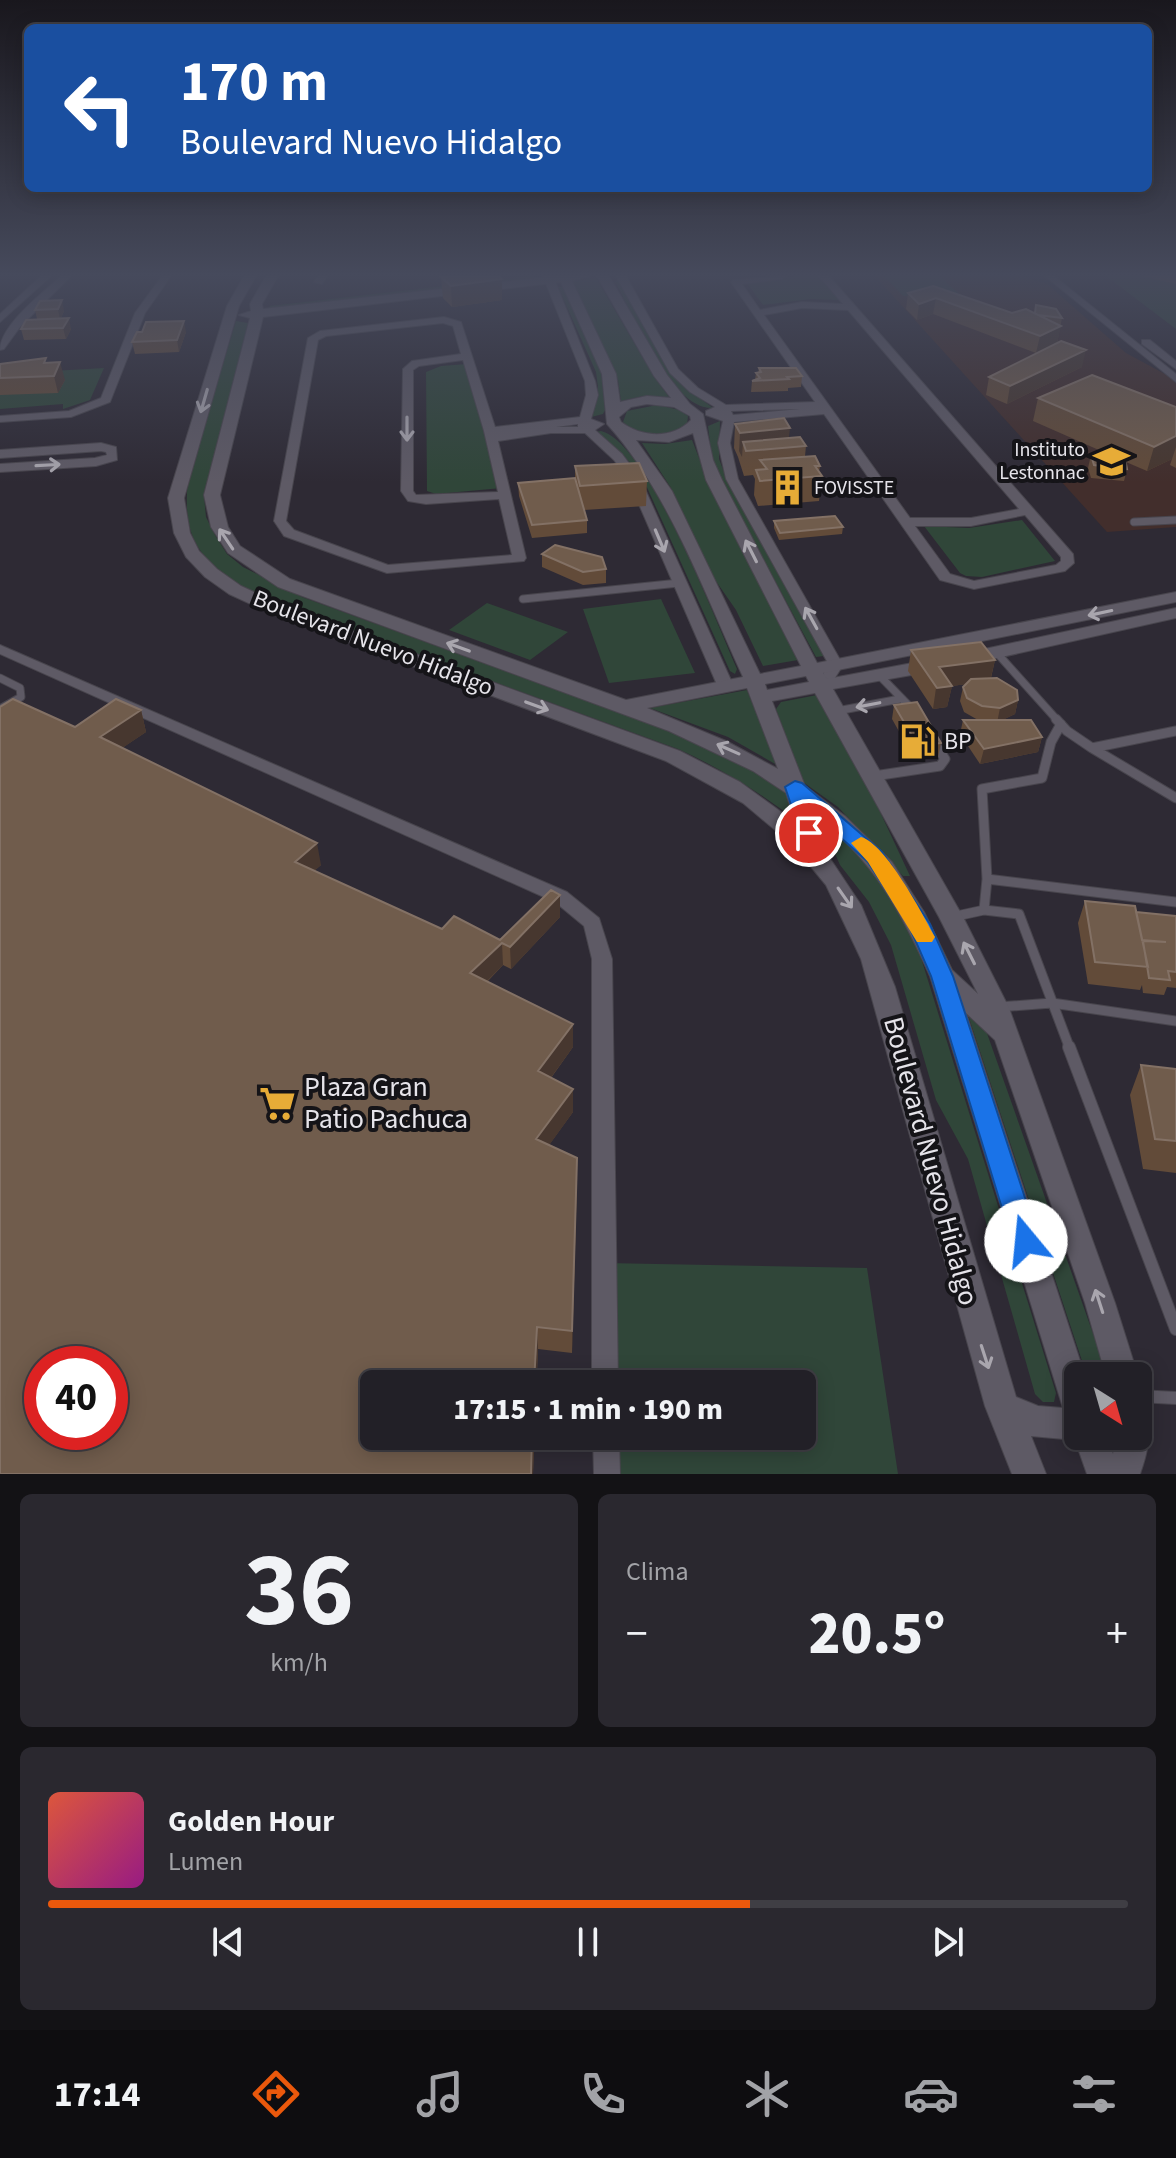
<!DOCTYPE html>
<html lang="es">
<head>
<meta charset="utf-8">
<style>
	:root { --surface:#222027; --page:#2a282f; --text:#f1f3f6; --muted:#a2a3a7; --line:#3f3e44; --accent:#ea580c }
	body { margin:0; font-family:"Source Sans 3",sans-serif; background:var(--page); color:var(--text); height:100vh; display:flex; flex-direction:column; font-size:30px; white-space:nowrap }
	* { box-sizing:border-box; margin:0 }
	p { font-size:26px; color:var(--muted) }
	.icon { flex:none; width:44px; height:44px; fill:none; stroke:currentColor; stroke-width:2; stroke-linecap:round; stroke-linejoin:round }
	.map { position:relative; height:1474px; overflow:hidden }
	.sheet { display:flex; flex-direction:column; gap:20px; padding:20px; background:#131215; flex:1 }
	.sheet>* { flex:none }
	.top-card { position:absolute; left:24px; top:24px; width:1128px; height:168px; border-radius:12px; box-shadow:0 4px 20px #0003,0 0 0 2px var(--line); background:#1a4fa0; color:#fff; overflow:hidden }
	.needle { width:52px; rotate:143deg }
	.tools { position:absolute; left:1064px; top:1362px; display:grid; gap:16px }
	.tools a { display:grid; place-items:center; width:88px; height:88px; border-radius:12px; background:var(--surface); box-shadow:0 4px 20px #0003,0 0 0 2px var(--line); font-size:40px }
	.speed { position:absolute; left:24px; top:1346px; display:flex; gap:16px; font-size:40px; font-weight:700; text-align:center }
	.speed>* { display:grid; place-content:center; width:104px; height:104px; border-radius:50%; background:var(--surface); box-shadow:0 4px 20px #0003,0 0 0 2px var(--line); line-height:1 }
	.speed .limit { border:12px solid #d22; background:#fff; color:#111 }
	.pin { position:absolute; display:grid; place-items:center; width:68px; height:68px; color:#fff; margin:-34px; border:4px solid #fff; border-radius:50%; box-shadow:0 2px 8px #0007 }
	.me { position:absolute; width:88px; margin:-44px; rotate:343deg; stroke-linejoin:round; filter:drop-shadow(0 0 6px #0008) }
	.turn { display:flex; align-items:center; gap:28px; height:168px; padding:0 24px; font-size:36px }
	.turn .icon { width:104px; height:104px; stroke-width:2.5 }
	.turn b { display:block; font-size:56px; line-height:68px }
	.big { font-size:60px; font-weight:800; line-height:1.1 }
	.sheet .card { flex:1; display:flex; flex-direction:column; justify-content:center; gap:12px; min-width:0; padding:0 28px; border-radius:12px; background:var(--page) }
	.sheet .dial { align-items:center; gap:0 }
	.dial b { font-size:104px; line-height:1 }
	.song { display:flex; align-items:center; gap:24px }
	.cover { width:96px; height:96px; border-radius:12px; background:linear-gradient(135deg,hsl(10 70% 55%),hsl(310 70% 35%)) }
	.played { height:8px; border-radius:4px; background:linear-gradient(90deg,var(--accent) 65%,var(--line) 65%) }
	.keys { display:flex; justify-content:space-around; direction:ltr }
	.heat { display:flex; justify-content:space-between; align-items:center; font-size:44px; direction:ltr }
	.sheet .tiles { flex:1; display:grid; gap:20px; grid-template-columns:1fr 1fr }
	.card:last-child { grid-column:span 2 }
	.trip { position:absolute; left:360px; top:1370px; width:456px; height:80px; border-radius:12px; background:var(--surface); box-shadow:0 4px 20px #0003,0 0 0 2px var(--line); font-weight:800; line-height:80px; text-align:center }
	.tabs { display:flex; height:128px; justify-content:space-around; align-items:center; background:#0e0d10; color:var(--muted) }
	.tabs .icon { width:56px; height:56px }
	.tabs .on { color:var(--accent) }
	.tabs b { font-size:36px; color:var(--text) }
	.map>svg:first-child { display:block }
</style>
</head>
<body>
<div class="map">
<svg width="1176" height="1474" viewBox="0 0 1176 1474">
	<rect width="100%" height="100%" fill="#2e2a34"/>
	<path fill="#422e2c" d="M875 276H1022L1047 284 1126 353 1176 380V527L1107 532Z"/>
	<path fill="#304639" d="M531 276 542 278 269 309 270 306Z
		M795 276H820L840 300 811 299 763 305 747 283Z
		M884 276H940L959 294 903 296Z
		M1106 276H1176V329Z
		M596 278 654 377 669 397 643 396 621 401 618 380 573 281Z
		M615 281H619L669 371 681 384 713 408C671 410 632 313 615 281Z
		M558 287H563L601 371 605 410 603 414 591 417 598 387 596 372Z
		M236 321 248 323 204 496 206 517 215 535 227 554 243 567 302 597 659 727 746 764 786 790 802 825C763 794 724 770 678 749 581 714 484 678 387 643 333 623 253 604 211 563 186 538 185 513 188 479Z
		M467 364 502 488 436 494 427 491 426 372 441 366Z
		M104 368 90 400 63 409V404L0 409V374Z
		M657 405 680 410 688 416 687 424C668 437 640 438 623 422L627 411Z
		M720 421 719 459 726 477 824 656 816 657 719 477 712 460 708 426Z
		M601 431C648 442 716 622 737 669L735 674 730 671 645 483 636 468 596 432Z
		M692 440 708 481 798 660 763 666 736 610 711 574 671 488 642 443 665 444Z
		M1022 520 1055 561 982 577 966 576 960 573 924 526 969 528Z
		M661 599 695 673 609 683 583 609Z
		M487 603 568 632 530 660 449 630Z
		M747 690 777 765 728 737 650 708Z
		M817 695 860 769 910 876H903L838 807 803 782 776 709 781 702Z
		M818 815 854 848 883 882 917 945 1056 1393 1054 1402H1043L1035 1394 968 1159 936 1100 891 945 869 902 840 865Z
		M973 1014 983 1022 1108 1376H1087L969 1018Z
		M604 1263 867 1268 898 1474H608V1436H802V1384H607Z"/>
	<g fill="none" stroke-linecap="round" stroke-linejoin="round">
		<defs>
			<path id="service-far2" d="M1134 522 1176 520
				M523 599 679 583
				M997 653 1058 721
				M879 675 912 709
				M0 678 20 688 21 697 0 709
				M837 711 900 699"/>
			<path id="service-far1" d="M1056 719 1067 731 1092 748
				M1176 731 1092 748 1176 798
				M874 776 940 766 945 759 935 744
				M987 879 1176 902
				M984 910 987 879 982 789 1042 778 1051 742 1061 724
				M952 917 984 910 1019 914 1070 1049
				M998 1007 1052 1003 1176 1021"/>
			<path id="service" d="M1069 1047 1176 1329
				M1138 1396 1176 1398"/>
			<path id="minor" d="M41 276H51L0 322V314Z
				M61 276H71L20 327 4 349 0 350C0 325 43 293 61 276Z
				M162 276H171L145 313 110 402 71 417 0 422V416L69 411 101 398 135 313Z
				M318 276H327L322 284 314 282Z
				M543 276H553L595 381 598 395 591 419 604 424 595 430 622 454 640 478 734 687 731 690H721L718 687 628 479 614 460 585 433H551L498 441 526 558 524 561 387 573 284 536 274 521 308 338 320 331 444 317 461 322 495 427 580 417 586 395 585 381ZM443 323 453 326 461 354 412 361 403 369 401 491 408 501 426 504 499 499 512 555 388 565 294 530 286 521 318 340 326 336ZM463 360 484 431 498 492 416 495 413 491V370L419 366ZM578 424V427H556Z
				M616 276H626L678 369 698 388 726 405 815 402 731 282 733 280 786 276 782 279 742 284 760 310 802 302 843 304 819 276H829L1073 554 1074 563 1065 571 974 589 940 580 824 414 734 422 730 443 738 479 843 665 828 689H818L815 686 829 665 726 479 718 443 723 421 706 415V411L715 407 690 392 670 373ZM802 308 848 310 1019 509 971 518H910L764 315ZM800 409 733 415 731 411ZM1025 515 1061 557V561L1056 565 974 581 950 574 915 526H971Z
				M1045 276H1054L1176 374V382Z
				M1142 340H1150L1176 361V369L1142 344Z
				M101 443 116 447 117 460 96 466 0 472V464L95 458 107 455 106 452 101 451 0 458V450Z
				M0 645 567 892 599 918 612 959 618 1384H592V959L584 926 555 902 0 654Z
				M593 1436H619L620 1474H594Z"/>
			<path id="tertiary" d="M244 276H256L239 306 184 498 190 533 199 551 217 569 241 586 280 604 680 751 740 782 795 822 786 793 753 771 669 731 278 587 228 553 211 527 204 495 250 318 239 315 251 311 250 304 266 276H278L262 304 263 309 557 276H590L572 281 616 374 620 402 647 396 671 398 654 376 597 276H609L667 375 690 404 703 414 713 460 722 480 817 663 1176 592V602L823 673 827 679 934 659 943 665 934 671 833 689 963 917 1009 1008 1115 1303 1138 1376H1106L1085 1303 995 1040 966 1013 1085 1376H1078V1436H1106L1113 1454 1116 1436H1138V1422L1144 1424C1151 1443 1146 1456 1140 1474H1087L1075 1440 1031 1436 1046 1474H1012L985 1406 861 959 826 885 793 845 743 803 666 761 268 612 229 594 205 577 186 557 174 533 168 498 227 306ZM561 282 602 374 607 424C669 492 704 593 743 677L626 700 290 579 240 546 228 527 220 495 263 317ZM647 404 674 407 690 416 691 420C672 440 641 437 621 422L619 417 631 407ZM693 433 706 480 801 666 760 674 672 491 636 440 669 442ZM806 676 809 682 767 690 765 684ZM747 688 778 769 726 741 647 708ZM815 693 939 917 978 994 952 970 924 912 892 862 845 816 805 786 772 701ZM814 814C873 860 900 909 930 976L1063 1408 1038 1406 1016 1397 895 987 861 905 827 854Z
				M1176 608V618L966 665 957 659 966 653Z"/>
		</defs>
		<use href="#service-far2" stroke="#48454d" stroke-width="9"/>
		<use href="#service-far1" stroke="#48454d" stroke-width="11"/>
		<use href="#service" stroke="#48454d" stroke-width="14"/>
		<use href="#minor" stroke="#48454d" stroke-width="2"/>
		<use href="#tertiary" stroke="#48454d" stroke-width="2"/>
		<use href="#service-far2" stroke="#5e5a65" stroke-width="7"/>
		<use href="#service-far1" stroke="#5e5a65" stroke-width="9"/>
		<use href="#service" stroke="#5e5a65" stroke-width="12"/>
		<use href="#minor" fill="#5e5a65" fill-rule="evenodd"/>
		<use href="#tertiary" fill="#5e5a65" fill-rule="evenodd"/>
	</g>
	<path fill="#624b39" d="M1141 276H1176V284Z
		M441 277 502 279V300L452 307 443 298Z
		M908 293 1012 313H1034L1036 305 1062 318 1057 343 1036 353 933 314 917 320 906 309Z
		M40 301 64 311 61 318 71 329 66 339 24 340 21 329 37 319 35 310Z
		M186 332 179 352 135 354 132 342Z
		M48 363 65 380 58 393 0 395V364Z
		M1082 367 1007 404 986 395 989 377Z
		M759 368 802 376 801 387 788 388V391L751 392 752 381 755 380 756 373H758Z
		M1038 398 1176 407V468L1170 465 1172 459 1147 471 1126 462 1127 469 1124 481 1091 478 1088 468 1091 455 1117 458 1033 421Z
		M735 424 789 438 806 446 805 456 820 466 819 472 822 476 819 501 758 506 754 495 755 479 753 475 744 476 738 457 734 448Z
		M575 466 647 481 646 506 584 510 587 520V533L532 538 519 496 518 483 575 478Z
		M774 521 843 527 842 534 779 540 774 528Z
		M542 554 606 569V583L583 585 542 567Z
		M911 650 995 660 991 678 1018 700 1015 714 1002 720 1042 737 1038 752 980 764 960 734 963 720H978L964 712 960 701 963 687 966 684 952 686 947 707 933 709 908 671Z
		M894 705 941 743 938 757 915 760 892 719Z
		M141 710 146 732 122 748 321 865 314 871 442 929 500 940 560 895V917L511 969 503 965 487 982 573 1047 551 1078 573 1089V1112L549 1145 577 1180 572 1353 538 1349 533 1474H0L75 727Z
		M1085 901 1136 912 1176 916V988L1167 987 1164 995 1143 993 1142 985 1140 990 1088 984 1078 923Z
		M1141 1065 1176 1069V1173L1143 1169 1130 1095Z"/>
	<path fill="#47372f" d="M502 279V300L452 307 451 286Z
		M936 298 933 314 917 320 919 304Z
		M62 300 64 311 60 320 58 309Z
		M69 318 71 329 66 339 63 328Z
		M184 321 186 332 179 352 177 340Z
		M1061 326 1057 343 1036 353 1040 336Z
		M1086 350 1082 367 1007 404 1010 386Z
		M60 362 65 380 58 393 54 376Z
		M790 428 788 447 743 442 742 457 739 451 740 433Z
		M1176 436V447L1172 459 1147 471 1154 447Z
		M995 660 990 681 952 686 947 707 933 709 939 667Z
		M1018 700 1015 714 997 723 1000 708Z
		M141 710 146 732 106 759 100 737Z
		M1042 737 1038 752 980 764 984 749Z
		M317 843 321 865 299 884 295 862Z
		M560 895V917L511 969 510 947Z
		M502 943 503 965 472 996 470 973Z
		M573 1024V1047L539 1094 538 1071Z
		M573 1089V1112L537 1162 536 1139Z
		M577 1158V1180L572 1353V1331Z
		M537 1327 538 1349 536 1384H534Z
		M532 1436H534L533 1474H531Z"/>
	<path fill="#705c4c" stroke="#837165" stroke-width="2" fill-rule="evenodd" d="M452 276H499L502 279 451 286 441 277Z
		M933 286 1012 313 1026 309 1061 326 1040 336 936 298 919 304 908 293Z
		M62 300 58 309 35 310 40 301Z
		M1036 305 1056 309 1062 318 1038 315 1035 313Z
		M69 318 63 328 21 329 26 320Z
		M184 321 177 340 132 342 137 332H142L146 322Z
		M1061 341 1086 350 1010 386 989 377Z
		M46 358 44 363 60 362 54 376 0 378V364Z
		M759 368H796L802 376 787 377 789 379 752 381 760 378 756 373 761 372Z
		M1092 375 1176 407V436L1154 447 1038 398Z
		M784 418 790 428 740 433 735 424Z
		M800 437 806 446 746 451 743 442Z
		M1091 455 1125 459 1127 469 1094 465Z
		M815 456 820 466H815L822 476 760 481 756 470 767 469 760 460Z
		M639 463 647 481 580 486 575 466Z
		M575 478 587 520 532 525 518 483Z
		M835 516 843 527 780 533 774 521Z
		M555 545 602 557 606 569 583 572 542 554Z
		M981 642 995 660 939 667 952 686 937 688 911 650Z
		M997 678 1017 690 1018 700 1000 708 982 706 967 698 963 687 971 679Z
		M13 699 75 727 116 699 141 710 100 737 317 843 295 862 442 929 454 916 500 940 551 890 560 895 510 947 502 943 470 973 573 1024 538 1071 573 1089 536 1139 577 1158 572 1331 537 1327 534 1384H374V1436H532L531 1474H0V707ZM42 1364H110V1432H42Z
		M917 702 941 743 918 746 894 705Z
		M963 720H1031L1042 737 984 749Z
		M1085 901 1135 906 1148 967 1095 962Z
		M1136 912 1176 916V972L1168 971 1170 980 1149 978 1143 941 1166 942 1142 940Z
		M1141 1065 1176 1069V1141L1155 1139Z"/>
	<defs><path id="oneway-shaft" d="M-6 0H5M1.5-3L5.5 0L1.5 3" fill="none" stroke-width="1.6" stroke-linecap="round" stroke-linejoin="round" transform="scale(2)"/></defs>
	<g stroke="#a9a6ae">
		<use href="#oneway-shaft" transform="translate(204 401) rotate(106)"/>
		<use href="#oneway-shaft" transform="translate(407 429) rotate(90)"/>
		<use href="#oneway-shaft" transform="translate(48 465) rotate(-3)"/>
		<use href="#oneway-shaft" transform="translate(226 539) rotate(-124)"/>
		<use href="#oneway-shaft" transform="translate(660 541) rotate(67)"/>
		<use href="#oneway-shaft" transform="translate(751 551) rotate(-117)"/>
		<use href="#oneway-shaft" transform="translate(1100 613) rotate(168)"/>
		<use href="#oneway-shaft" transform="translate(811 618) rotate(-119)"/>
		<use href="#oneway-shaft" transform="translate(458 647) rotate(-160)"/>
		<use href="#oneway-shaft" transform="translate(868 705) rotate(169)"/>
		<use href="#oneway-shaft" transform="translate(537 706) rotate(20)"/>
		<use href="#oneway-shaft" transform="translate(728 749) rotate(-156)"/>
		<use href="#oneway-shaft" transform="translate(845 898) rotate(55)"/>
		<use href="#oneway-shaft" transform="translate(969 953) rotate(-117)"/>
		<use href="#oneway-shaft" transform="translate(1099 1301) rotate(-108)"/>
		<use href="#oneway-shaft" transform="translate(985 1357) rotate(72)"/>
	</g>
	<linearGradient id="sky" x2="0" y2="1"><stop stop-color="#19171d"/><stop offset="0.57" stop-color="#464a5c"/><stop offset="1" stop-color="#464a5c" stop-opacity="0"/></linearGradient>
	<rect width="1176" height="482" fill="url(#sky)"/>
	<path fill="#1a73e8" stroke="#114b97" stroke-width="2" d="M795 781 802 783 882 852 930 924 953 976 1039 1241 1035 1250 1026 1253 1016 1250 1012 1241 931 976 909 926 868 862 813 813 819 833 809 840 802 838 785 787Z"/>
	<path fill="#f59e0b" d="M861 837C886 844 922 913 935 937L932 942H917L868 862 851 843Z"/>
	<defs>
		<symbol id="school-bare" viewBox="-9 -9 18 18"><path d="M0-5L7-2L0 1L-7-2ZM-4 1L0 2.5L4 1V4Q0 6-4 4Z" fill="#e7ac37" stroke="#151418" stroke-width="2.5" paint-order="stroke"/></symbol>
		<symbol id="building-bare" viewBox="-9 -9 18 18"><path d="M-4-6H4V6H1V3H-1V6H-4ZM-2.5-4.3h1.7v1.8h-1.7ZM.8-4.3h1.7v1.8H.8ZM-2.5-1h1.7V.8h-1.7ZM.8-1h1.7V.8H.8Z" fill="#e7ac37" stroke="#151418" stroke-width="2.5" paint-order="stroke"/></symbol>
		<symbol id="fuel-bare" viewBox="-9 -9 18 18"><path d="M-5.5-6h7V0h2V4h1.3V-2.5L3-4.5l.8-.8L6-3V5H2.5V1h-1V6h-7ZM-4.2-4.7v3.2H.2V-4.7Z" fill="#e7ac37" stroke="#151418" stroke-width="2.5" paint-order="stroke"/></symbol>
		<symbol id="supermarket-bare" viewBox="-9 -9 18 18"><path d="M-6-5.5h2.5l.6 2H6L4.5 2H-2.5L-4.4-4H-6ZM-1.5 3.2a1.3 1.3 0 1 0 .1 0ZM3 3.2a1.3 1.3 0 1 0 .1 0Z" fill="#e7ac37" stroke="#151418" stroke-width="2.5" paint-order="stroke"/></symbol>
	</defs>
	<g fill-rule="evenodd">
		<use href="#school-bare" x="1086" y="436" width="51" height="51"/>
		<use href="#building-bare" x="762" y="462" width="51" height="51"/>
		<use href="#fuel-bare" x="892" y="716" width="51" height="51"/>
		<use href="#supermarket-bare" x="252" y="1078" width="51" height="51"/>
	</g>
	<g text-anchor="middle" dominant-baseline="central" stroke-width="8" stroke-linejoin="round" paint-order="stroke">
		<g font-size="20" fill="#e6e4ea" stroke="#151418" text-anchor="end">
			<text x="1085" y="450">Instituto<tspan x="1085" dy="23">Lestonnac</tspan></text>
			<text x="814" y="488" text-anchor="start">FOVISSTE</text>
		</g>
		<g font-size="24" fill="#e6e4ea" stroke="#151418">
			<text transform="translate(373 643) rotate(21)">Boulevard Nuevo Hidalgo</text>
		</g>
		<g font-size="24" fill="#e6e4ea" stroke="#151418" text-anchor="start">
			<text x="944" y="741">BP</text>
		</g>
		<g font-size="28" fill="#e6e4ea" stroke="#151418" text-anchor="start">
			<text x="304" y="1087">Plaza Gran<tspan x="304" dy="32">Patio Pachuca</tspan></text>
		</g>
		<g font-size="28" fill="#e6e4ea" stroke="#151418">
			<text transform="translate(931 1161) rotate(75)">Boulevard Nuevo Hidalgo</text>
		</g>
	</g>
</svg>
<div class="tools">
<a><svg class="needle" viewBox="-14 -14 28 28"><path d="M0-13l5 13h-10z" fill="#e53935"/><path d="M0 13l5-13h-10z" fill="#a2a3a7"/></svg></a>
</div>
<div class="speed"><div class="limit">40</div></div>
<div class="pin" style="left:809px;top:833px;background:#d93025"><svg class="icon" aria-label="arrive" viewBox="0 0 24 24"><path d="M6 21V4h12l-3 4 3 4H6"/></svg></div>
<svg class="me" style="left:1026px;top:1241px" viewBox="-20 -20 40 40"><circle r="19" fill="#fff"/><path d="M0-13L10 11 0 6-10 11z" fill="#1a73e8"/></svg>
<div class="trip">17:15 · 1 min · 190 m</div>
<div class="top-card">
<div class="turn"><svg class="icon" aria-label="left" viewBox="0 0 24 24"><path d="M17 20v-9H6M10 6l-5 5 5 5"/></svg><div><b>170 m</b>Boulevard Nuevo Hidalgo</div></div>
</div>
</div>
<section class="sheet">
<div class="tiles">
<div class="card dial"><b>36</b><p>km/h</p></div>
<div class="card"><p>Clima</p>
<div class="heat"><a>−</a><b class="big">20.5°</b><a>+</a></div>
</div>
<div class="card">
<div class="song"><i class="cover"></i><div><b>Golden Hour</b><p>Lumen</p></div></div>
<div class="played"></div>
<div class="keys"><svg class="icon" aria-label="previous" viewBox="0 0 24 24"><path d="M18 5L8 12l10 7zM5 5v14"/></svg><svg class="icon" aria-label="pause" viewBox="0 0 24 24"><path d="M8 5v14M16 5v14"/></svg><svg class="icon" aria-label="next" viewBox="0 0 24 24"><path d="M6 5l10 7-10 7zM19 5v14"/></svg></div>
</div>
</div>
</section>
<nav class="tabs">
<b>17:14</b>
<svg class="icon on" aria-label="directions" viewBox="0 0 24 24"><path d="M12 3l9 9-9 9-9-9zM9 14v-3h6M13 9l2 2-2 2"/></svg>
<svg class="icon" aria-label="music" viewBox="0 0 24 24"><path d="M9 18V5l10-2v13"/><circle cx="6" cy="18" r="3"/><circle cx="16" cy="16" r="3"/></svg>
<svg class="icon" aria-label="phone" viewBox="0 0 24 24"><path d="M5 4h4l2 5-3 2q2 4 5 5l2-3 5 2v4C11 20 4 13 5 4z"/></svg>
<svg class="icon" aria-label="climate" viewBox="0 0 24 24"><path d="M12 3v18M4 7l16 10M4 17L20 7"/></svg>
<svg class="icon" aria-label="car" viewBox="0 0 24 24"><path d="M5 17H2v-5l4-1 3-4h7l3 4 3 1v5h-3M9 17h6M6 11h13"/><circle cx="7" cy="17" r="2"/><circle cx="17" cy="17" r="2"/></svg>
<svg class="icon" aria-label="filters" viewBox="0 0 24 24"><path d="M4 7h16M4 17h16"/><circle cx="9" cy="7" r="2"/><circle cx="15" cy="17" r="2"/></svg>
</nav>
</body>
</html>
